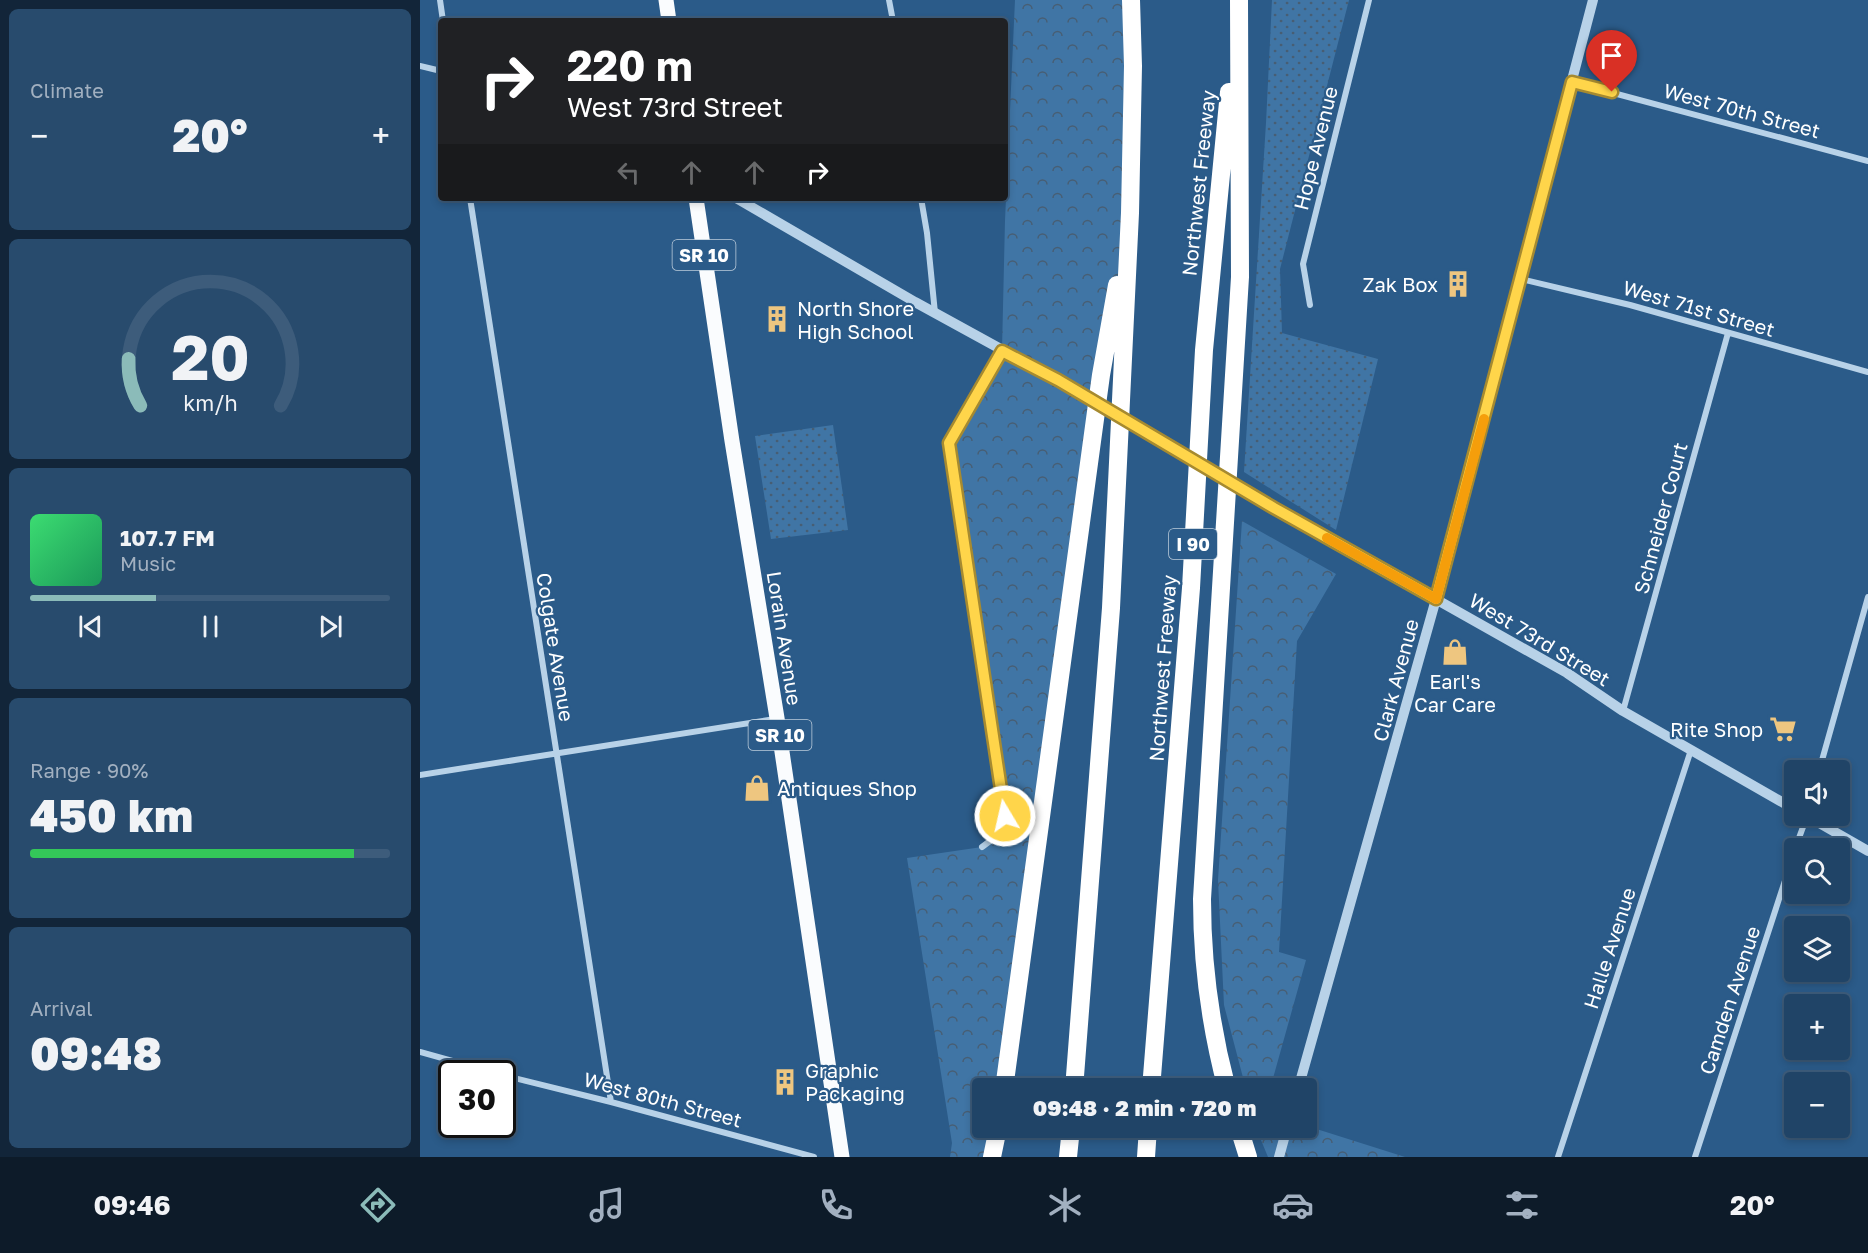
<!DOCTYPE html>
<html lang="en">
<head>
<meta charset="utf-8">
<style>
	:root { --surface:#204467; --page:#284b6d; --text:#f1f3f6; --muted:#a2b0c0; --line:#3d5c7b; --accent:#8bbbb9 }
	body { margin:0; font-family:"Golos Text",sans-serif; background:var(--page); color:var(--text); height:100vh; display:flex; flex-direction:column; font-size:22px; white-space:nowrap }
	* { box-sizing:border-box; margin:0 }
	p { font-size:20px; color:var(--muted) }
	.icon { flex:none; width:33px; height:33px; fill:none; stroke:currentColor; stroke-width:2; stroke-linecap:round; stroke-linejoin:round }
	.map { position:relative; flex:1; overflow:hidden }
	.drawer { display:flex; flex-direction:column; gap:9px; padding:9px; background:#122539; width:420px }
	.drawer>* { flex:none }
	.banner { position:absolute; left:18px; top:18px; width:570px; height:183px; border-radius:6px; box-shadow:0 3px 9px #0003,0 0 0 2px var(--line); background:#202124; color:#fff; overflow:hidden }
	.tools { position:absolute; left:1364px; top:760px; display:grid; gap:12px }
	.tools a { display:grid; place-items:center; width:66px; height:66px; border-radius:6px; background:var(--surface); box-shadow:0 3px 9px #0003,0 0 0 2px var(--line); font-size:30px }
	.speed { position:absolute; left:18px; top:1060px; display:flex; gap:12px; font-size:30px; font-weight:700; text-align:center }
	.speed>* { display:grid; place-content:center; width:78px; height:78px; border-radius:50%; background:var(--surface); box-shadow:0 3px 9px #0003,0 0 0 2px var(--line); line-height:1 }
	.speed .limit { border:3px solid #111; border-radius:9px; background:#fff; color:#111 }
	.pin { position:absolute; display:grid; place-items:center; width:51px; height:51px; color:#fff; margin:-62px -26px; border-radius:50% 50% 50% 0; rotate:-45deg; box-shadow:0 0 6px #0007 }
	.pin .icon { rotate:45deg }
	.me { position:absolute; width:66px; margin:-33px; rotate:351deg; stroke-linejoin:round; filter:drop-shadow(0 0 4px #0008) }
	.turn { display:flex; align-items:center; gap:21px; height:126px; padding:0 30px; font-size:27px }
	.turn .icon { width:78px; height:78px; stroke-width:2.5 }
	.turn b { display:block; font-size:42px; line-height:51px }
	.lanes { display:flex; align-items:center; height:57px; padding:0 30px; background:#0003; justify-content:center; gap:30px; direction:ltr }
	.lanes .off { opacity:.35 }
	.big { font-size:45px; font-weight:800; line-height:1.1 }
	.drawer .tile { flex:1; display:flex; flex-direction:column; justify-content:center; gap:9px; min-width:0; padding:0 21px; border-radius:9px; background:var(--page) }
	.drawer .dial { align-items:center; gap:0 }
	.dial svg { height:156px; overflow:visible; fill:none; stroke:var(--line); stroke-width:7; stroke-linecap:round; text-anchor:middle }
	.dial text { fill:var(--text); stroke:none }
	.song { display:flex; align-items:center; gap:18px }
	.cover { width:72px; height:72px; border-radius:9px; background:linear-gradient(135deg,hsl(140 70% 55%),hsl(150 70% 35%)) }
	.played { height:6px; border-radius:3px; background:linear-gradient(90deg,var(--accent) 35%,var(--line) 35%) }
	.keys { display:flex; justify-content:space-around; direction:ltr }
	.heat { display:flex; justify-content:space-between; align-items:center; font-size:33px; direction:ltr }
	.charge { height:9px; border-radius:4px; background:linear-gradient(90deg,#34c759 90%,var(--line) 0) }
	.trip { position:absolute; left:552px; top:1078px; width:345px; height:60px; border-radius:6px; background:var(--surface); box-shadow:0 3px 9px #0003,0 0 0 2px var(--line); font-weight:800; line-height:60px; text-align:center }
	.tabs { display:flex; height:96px; justify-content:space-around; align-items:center; background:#0d1b29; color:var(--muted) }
	.tabs .icon { width:42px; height:42px }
	.tabs .active { color:var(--accent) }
	.tabs b { font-size:27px; color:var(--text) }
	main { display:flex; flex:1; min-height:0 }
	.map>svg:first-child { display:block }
</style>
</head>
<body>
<main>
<section class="drawer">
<div class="tile"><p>Climate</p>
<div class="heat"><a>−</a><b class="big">20°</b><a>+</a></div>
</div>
<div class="tile dial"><svg viewBox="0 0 100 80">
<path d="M14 69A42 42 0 1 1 86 69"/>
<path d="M14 69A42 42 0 0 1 8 45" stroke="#8bbbb9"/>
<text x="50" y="56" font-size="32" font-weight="700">20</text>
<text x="50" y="72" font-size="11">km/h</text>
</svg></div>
<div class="tile">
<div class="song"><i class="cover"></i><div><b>107.7 FM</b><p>Music</p></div></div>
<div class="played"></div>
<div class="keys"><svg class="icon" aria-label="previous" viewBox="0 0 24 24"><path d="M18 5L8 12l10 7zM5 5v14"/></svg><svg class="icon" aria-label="pause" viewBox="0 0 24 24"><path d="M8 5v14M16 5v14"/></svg><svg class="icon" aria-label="next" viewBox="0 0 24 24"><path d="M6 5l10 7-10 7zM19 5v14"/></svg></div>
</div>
<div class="tile"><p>Range · 90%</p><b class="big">450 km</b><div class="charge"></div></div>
<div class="tile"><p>Arrival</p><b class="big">09:48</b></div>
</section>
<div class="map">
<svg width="1448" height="1157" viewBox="0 0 1448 1157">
	<defs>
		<pattern id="grass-dots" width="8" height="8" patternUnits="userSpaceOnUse" patternTransform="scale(1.5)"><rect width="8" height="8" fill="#4075a5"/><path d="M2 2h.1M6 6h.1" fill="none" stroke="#475e74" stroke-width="1.8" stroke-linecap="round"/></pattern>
		<pattern id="forest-crowns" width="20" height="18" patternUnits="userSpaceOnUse" patternTransform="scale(1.5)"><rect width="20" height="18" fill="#4075a5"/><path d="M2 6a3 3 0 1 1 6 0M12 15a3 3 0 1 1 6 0" fill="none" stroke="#475e74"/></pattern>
	</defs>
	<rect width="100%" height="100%" fill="#2b5b89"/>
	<path fill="url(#grass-dots)" d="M852 0H929L860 269 862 333 958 359 916 530 824 472 846 123Z
		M413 425 428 530 351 539 335 436Z"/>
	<path fill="url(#forest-crowns)" d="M595 0H711L710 213 584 1089H562V1128H578L572 1157H530L532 1143 487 858 562 847 574 838 585 817 529 443 582 351 585 221Z
		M822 521 916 574 877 641 859 952 886 960 850 1089H826L804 1005 798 880Z
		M887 1126 985 1157H848L836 1128H886Z"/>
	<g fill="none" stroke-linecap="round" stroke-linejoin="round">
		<path stroke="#b8d2e8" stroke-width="6" d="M20 0 23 21
			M469 0 473 21
			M0 66 21 71
			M1152 82 1448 161
			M50 198 191 1102
			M501 198 507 233 515 313
			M1101 279 1210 305 1448 372
			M890 305 883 264 949 0
			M1203 711 1308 333
			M1399 771 1448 597
			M0 775 355 719
			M562 847 574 838 585 817 529 443 582 351
			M1375 849 1387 816
			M0 1052 79 1074
			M82 1075 191 1102 394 1157
			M1138 1157 1271 750
			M1275 1157 1374 853"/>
		<path stroke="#b8d2e8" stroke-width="10" d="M316 198 495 302 637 380
			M854 508 1147 673 1203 711 1374 809
			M1387 816 1448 851
			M878 1089 1016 599 1173 0
			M859 1157 867 1128"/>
		<path stroke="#fafcfe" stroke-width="15" d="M246 0 249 21
			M276 198 312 441 357 718 422 1157"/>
		<path stroke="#fff" stroke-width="18" d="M584 1089 681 375 697 285
			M654 1089 691 608 710 213 713 66 711 0
			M731 1089 771 588 784 350 809 92
			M807 1089C790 1025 782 966 782 899L820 277 819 0
			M819 1128 828 1157
			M572 1157 578 1128
			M648 1157 651 1128
			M726 1157 728 1128"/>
		<path stroke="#b8d2e8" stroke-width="10" d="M637 380 854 508"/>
	</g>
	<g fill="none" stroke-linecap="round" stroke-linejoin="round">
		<defs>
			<path id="route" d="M585 816 529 443 582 351 638 380 854 508 1016 599 1152 82 1192 92"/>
		</defs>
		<use href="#route" stroke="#a68a30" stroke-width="15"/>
		<use href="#route" stroke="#ffd54a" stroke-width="10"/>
		<path stroke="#f59e0b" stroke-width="10" d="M907 538 1016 599 1064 419"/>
	</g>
	<defs>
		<symbol id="building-bare" viewBox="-9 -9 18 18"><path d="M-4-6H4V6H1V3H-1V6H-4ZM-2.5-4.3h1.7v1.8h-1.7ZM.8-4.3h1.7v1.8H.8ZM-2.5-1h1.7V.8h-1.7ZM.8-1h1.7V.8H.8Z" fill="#eec680" stroke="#2b5b89" stroke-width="2.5" paint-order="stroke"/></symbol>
		<symbol id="shop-bare" viewBox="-9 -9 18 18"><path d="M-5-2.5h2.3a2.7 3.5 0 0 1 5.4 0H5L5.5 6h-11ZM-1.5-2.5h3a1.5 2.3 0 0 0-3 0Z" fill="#eec680" stroke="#2b5b89" stroke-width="2.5" paint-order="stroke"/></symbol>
		<symbol id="supermarket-bare" viewBox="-9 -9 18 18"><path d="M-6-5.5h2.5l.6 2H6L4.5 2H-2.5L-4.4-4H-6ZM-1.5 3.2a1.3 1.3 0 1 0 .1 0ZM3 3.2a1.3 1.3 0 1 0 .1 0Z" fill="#eec680" stroke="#2b5b89" stroke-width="2.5" paint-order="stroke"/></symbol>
	</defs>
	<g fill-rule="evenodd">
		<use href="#building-bare" x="1019" y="265" width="38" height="38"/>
		<use href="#building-bare" x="338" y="300" width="38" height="38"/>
		<use href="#shop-bare" x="1016" y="633" width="38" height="38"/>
		<use href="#supermarket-bare" x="1344" y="710" width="38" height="38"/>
		<use href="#shop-bare" x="318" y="769" width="38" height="38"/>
		<use href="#building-bare" x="346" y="1063" width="38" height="38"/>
	</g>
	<g text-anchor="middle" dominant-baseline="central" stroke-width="4.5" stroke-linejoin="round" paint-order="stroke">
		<g fill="#2b5b89" stroke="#bfcedc" stroke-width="1.5">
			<rect x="252.5" y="240" width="63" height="30" rx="4.5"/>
			<rect x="749" y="529" width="48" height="30" rx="4.5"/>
			<rect x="328.5" y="720" width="63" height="30" rx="4.5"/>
		</g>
		<g font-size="18" font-weight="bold" fill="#fff">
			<text x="284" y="255">SR 10</text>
			<text x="773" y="544">I 90</text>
			<text x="360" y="735">SR 10</text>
		</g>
		<g font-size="20" fill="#fff" stroke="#2b5b89">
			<text transform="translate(1322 110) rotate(15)">West 70th Street</text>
			<text transform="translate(895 148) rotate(-76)">Hope Avenue</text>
			<text transform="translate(778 183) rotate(-84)">Northwest Freeway</text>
			<text transform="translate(1279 308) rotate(16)">West 71st Street</text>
			<text transform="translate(1240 518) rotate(-75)">Schneider Court</text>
			<text transform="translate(365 638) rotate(81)">Lorain Avenue</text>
			<text transform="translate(1120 639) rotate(31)">West 73rd Street</text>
			<text transform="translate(136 647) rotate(81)">Colgate Avenue</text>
			<text transform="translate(742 668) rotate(-86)">Northwest Freeway</text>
			<text transform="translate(975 680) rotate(-75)">Clark Avenue</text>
			<text transform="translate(1189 948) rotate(-72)">Halle Avenue</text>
			<text transform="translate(1309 1000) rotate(-72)">Camden Avenue</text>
			<text transform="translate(243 1099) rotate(15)">West 80th Street</text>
		</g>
		<g font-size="20" fill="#fff" stroke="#2b5b89" text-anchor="start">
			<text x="1018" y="284" text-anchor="end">Zak Box</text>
			<text x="377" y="308">North Shore<tspan x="377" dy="23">High School</tspan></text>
			<text x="1035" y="681" text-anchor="middle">Earl's<tspan x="1035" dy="23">Car Care</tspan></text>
			<text x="1343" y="729" text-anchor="end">Rite Shop</text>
			<text x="357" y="788">Antiques Shop</text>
			<text x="385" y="1070">Graphic<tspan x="385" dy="23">Packaging</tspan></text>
		</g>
	</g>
</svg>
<div class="tools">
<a><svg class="icon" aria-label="sound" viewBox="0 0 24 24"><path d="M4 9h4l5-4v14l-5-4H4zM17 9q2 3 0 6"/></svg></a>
<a><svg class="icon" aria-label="search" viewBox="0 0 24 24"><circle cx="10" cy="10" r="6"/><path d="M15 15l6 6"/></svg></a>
<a><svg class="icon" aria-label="layers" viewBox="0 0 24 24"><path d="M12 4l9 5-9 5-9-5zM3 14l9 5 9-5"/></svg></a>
<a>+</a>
<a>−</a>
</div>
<div class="speed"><div class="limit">30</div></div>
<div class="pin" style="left:1192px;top:92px;background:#d93025"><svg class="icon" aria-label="arrive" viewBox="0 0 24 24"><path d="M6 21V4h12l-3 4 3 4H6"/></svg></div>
<svg class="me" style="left:585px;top:816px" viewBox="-20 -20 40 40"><circle r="17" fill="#ffd54a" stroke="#fff" stroke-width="3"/><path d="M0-11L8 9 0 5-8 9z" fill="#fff"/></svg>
<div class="trip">09:48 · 2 min · 720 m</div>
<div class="banner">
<div class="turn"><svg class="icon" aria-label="right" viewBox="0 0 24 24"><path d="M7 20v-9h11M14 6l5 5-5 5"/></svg><div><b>220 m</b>West 73rd Street</div></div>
<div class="lanes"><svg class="icon off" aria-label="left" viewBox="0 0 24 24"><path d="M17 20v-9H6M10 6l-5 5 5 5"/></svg><svg class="icon off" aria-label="ahead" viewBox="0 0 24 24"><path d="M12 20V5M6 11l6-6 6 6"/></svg><svg class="icon off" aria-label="ahead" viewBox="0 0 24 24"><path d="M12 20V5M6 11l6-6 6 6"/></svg><svg class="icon" aria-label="right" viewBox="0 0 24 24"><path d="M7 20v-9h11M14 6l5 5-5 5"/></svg></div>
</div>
</div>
</main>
<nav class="tabs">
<b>09:46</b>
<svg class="icon active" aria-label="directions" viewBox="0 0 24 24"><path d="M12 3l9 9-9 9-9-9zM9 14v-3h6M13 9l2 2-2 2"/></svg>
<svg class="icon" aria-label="music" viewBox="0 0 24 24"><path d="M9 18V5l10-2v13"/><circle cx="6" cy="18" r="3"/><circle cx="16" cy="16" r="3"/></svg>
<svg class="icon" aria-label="phone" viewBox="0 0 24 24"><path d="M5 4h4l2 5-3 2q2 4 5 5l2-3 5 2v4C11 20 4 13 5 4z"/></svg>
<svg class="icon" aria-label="climate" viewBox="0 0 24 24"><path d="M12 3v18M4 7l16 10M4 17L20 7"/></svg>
<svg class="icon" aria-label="car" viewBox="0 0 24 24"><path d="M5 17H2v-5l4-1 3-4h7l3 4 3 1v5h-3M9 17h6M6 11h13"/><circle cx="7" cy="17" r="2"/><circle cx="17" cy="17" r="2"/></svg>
<svg class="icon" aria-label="filters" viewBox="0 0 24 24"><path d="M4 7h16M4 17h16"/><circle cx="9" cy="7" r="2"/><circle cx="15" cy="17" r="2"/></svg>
<b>20°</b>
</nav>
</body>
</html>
